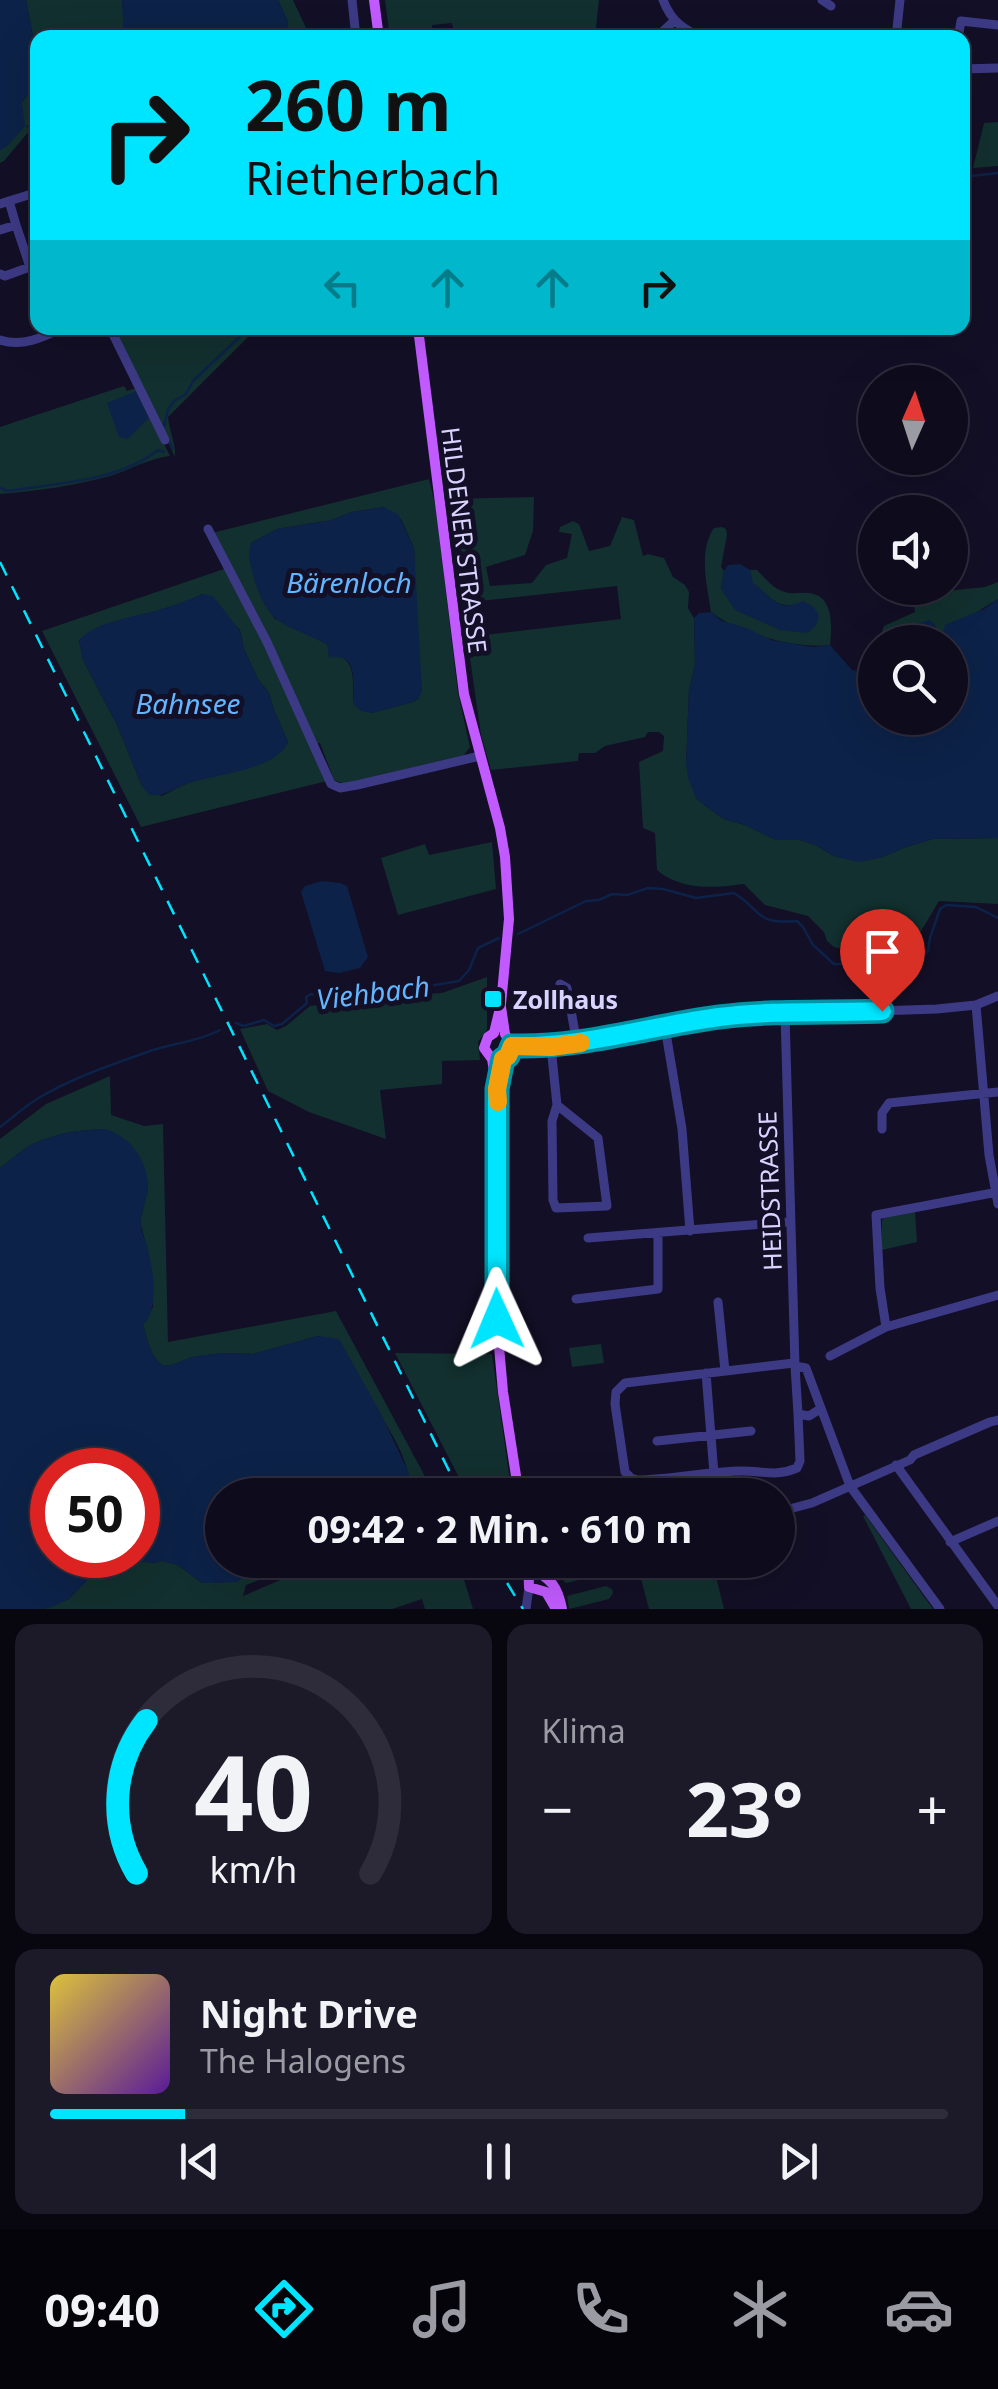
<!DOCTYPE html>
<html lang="de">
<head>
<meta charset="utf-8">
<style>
	:root { --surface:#0e0b1c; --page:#1c1929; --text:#f1f3f6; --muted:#9b9ba3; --line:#2e2b3b; --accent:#00e5ff }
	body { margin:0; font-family:"Noto Sans",sans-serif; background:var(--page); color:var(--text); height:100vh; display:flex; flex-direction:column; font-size:38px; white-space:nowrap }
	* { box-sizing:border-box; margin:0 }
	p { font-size:32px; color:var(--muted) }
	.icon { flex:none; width:55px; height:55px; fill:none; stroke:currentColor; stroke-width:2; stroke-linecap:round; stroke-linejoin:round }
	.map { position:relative; height:1609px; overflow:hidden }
	.panel { display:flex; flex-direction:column; gap:15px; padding:15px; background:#08060f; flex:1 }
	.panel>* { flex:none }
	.hud { position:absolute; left:30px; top:30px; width:940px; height:305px; border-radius:20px; box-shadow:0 10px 40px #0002,0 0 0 2px var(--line); background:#00e5ff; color:#111; overflow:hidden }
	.needle { width:65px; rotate:3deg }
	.buttons { position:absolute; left:858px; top:365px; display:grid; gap:20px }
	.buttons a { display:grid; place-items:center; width:110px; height:110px; border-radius:50%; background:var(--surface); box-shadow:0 10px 40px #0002,0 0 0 2px var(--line); font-size:50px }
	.speed { position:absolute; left:30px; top:1448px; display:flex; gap:20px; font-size:50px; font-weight:700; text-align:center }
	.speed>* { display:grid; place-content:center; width:130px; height:130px; border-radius:50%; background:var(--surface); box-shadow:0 10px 40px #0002,0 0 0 2px var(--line); line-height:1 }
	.speed .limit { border:15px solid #d22; background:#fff; color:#111 }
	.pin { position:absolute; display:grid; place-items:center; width:85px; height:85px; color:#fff; margin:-102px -42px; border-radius:50% 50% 50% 0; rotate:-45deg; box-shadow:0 0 10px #0007 }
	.pin .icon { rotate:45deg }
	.me { position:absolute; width:110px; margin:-55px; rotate:359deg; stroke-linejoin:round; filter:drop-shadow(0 0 8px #0008) }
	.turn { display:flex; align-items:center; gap:35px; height:210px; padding:0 50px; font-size:45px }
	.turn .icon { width:130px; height:130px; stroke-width:2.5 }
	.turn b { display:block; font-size:70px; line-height:85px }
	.lanes { display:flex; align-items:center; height:95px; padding:0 50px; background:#0003; justify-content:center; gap:50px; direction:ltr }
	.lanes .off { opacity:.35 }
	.big { font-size:75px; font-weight:700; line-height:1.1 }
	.panel .tile { flex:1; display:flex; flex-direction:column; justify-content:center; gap:15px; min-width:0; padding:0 35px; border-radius:20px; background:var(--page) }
	.panel .dial { align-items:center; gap:0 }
	.dial svg { height:260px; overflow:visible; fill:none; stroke:var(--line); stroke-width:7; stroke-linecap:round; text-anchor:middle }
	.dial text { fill:var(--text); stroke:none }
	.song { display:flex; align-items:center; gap:30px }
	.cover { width:120px; height:120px; border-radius:15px; background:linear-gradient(135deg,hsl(50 70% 55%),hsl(270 70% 35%)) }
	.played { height:10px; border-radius:5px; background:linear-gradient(90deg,var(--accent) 15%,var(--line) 15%) }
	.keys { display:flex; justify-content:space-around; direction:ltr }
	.heat { display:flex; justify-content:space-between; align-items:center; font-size:55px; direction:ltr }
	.panel .tiles { flex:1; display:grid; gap:15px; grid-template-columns:1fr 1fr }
	.tile:last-child { grid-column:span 2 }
	.trip { position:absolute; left:205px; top:1478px; width:590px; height:100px; border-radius:50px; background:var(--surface); box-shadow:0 10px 40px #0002,0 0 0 2px var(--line); font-weight:700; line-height:100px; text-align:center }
	.tab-bar { display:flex; height:160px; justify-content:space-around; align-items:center; background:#06040b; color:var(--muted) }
	.tab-bar .icon { width:70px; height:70px }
	.tab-bar .current { color:var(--accent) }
	.tab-bar b { font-size:45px; color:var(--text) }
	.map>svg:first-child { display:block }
</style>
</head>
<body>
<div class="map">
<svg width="998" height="1609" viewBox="0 0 998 1609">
	<rect width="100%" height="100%" fill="#130f26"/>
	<path fill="#12302f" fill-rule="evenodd" d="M26 0H122L125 34 124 37 38 38 37 123 26 126 30 130 4 161 0 163V150L8 145 22 103 37 79V57Z
		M278 0H293L306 28 303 37H288V22Z
		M385 0H599L595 37H455L452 23 432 25 433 37 390 38Z
		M998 122V166L973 168 984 123Z
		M113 328H257L168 417C169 430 176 444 175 457Z
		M124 386 127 391 136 388 170 456C149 458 130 470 110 476 73 486 38 491 0 494V427Z
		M429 479 436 508 458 693 470 747 464 755 344 784 334 780 320 743 309 745 327 781 141 827 42 631 224 569 229 566 212 533ZM384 507 401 519 414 548 419 698 413 702 371 713 354 704C352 687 357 662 339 656L334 657 327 644 274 618 251 543 277 529 332 520 352 512ZM203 594 240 630 244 649 258 679 269 693 274 710 288 742C277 768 217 774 192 782 181 785 172 791 162 796L142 786 117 725 83 660 79 641C97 620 146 616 172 606 183 603 193 598 203 594Z
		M534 497 533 531 525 555 486 567 490 586 532 583 546 565 567 558 572 534 559 532 560 527 573 521 579 524 589 551 610 546 622 517 634 520 643 556 648 554 664 558 673 577 685 585 689 592 688 608 694 618 695 665 689 690 686 764 696 798 708 808 724 819 745 825 776 840H800L815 845 836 857 880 858 906 847 933 839 998 838V904L939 901 908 953 849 951 834 947 827 941 824 932 808 916 765 905 744 884C715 888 681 891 657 870L655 833 643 828 639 762 663 751 664 736 659 732H648L645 737 605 746 595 753H579L578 761 491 770 481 735 467 637 621 619 617 586 462 603 453 499Z
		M722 527 726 529 727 535 721 567 724 571 721 589 780 630 797 605C772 608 772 596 752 583L750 570H757C765 578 772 587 782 591 791 595 797 592 807 593 834 594 832 625 830 645 795 649 739 634 711 612 707 586 698 551 714 528Z
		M998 582V599L943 633 940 634 933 623 919 642H878L884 626 915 612 913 601 917 594 985 587Z
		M492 842 496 889 398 915 381 858 425 844 429 855Z
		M487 977V1030L478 1042 480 1060 442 1061V1084L380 1090 386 1139 309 1112 268 1091 240 1029 267 1024 277 1030 286 1026 310 1006 332 1003 349 1004 389 996 442 993Z
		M110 1076 111 1115 144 1126 163 1124 168 1342 336 1311 435 1495H409C418 1449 346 1370 318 1336L253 1354 222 1353 193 1357 172 1365 163 1366C149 1354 148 1341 143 1325L153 1307V1299L149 1256 140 1222 148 1188 105 1129C80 1130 56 1133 33 1144 22 1149 11 1160 0 1168V1139L46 1104Z
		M915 1212 917 1242 882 1250V1220L885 1218Z
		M601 1344 604 1363 572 1367 569 1348Z
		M395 1353 492 1354 512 1495H468Z
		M865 1515 933 1609H911L863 1516Z
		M131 1560 154 1563 162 1561 178 1565 202 1583H213L237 1581 253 1569 297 1560H312L246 1585 243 1596 327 1560H458L473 1609H425L422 1599 392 1609H43L69 1599 88 1579 102 1577Z
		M592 1560 609 1567 596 1576 566 1583 554 1572 559 1568Z
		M636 1560H712L724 1609H649Z
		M606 1586 612 1589 613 1593 609 1599 569 1609 567 1596Z"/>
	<path fill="#0c2248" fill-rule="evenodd" d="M0 0H26L37 57V79L22 103 25 126 8 145 0 150Z
		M122 0H278L288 22V37H124Z
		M136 391 149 418 128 439 119 437 107 403Z
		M384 507 398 514 414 548 422 692 419 698 413 702 371 713 361 711 354 704C352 683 359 651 329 658L327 644C283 622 268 627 253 575 250 563 247 554 251 543L277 529 332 520 352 512Z
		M740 564 750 570 753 583C772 596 777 614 803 601 821 609 825 621 807 633L780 630 735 610 721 589 724 571 728 565Z
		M203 594 213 596 240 631 244 649 258 679 269 693 274 710 288 742C276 771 213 774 186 784 172 789 165 797 149 795L142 786 117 725 83 660 79 640C98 619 145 616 172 606 183 602 193 598 203 594Z
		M998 599V838L933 839 906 847 880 858 859 862 836 857 815 845 800 840H776L745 825 724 819 708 808 696 798 688 778 686 764 689 690 695 665 694 618 699 613 711 612 722 621 747 628 771 640 813 647 830 645 852 670 875 675V718H950V642H919L921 639 916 624 930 620 940 633H943L945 625 984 609Z
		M322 881 340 883 347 886 368 957 360 968 339 973 325 971 301 892 305 886Z
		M105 1129C131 1137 148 1160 148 1188 147 1201 139 1215 141 1227 142 1234 146 1242 148 1249 153 1272 160 1307 143 1325 148 1341 149 1354 163 1366L172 1365 192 1357 222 1353 253 1354 318 1336 339 1339 380 1412 408 1471 411 1489 409 1495H222V1560H297L253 1569 237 1582 213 1583H202L178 1565 162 1561 154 1563 131 1560 102 1577 88 1579 69 1599 52 1607 43 1609H0V1168C11 1160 22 1149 33 1144 55 1133 81 1130 105 1129ZM138 1470V1555H52V1470Z"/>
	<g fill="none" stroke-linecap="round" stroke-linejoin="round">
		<path stroke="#0c2248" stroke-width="2.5" d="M962 177 998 173
			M164 426 168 410 174 401 186 394 193 381 249 328
			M168 438 172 448
			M0 488 7 491C56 483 117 482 158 450L164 452
			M518 934 586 901 599 900 612 894 627 895 648 888 663 889 696 898 734 893C762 910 754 925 797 921L803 927 813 945 834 964H862L883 961 895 966H905L918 961 928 951 930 938 940 909 946 905 976 907 998 918
			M236 1023 244 1026 264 1020 274 1026 282 1024 307 1003 306 997 311 994 340 1001H348L385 990H406L414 985H435L459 981 469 970 478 948 499 938
			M0 1127C12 1118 24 1107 37 1099 73 1077 114 1064 153 1050 175 1043 200 1041 220 1030"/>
		<path stroke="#3d3a85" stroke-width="9" d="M663 0C671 21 684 31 705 38
			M822 0 831 6
			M351 38 355 28 352 0
			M662 38V32L674 21
			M896 38 900 0
			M958 38 961 21 998 25
			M962 69 998 68
			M9 201 38 192
			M0 204 9 201 16 225 0 230
			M16 225 30 267
			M0 274 5 276 38 264
			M110 328 165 440
			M0 340C22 347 42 338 62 328
			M208 529 267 642 331 784 340 788 357 785 480 756
			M560 984 567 988 577 1044
			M976 1005 989 1155 998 1204
			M785 1014 795 1366 806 1368 850 1486 940 1609
			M665 1027 682 1129 690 1231
			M512 1046 551 1047 577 1044 725 1016 937 1009 976 1005 998 996
			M551 1047 557 1105 552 1121 553 1200 556 1208 607 1206 598 1138 557 1105
			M882 1129V1113L889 1103 998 1092
			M588 1238 789 1222
			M576 1299 658 1289V1234
			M718 1302 725 1371
			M886 1327 880 1288 876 1215 998 1192
			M830 1356 886 1327 998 1295
			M794 1363 625 1383 616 1392 615 1404 625 1472 631 1478 637 1480C672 1480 707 1471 742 1471 763 1471 776 1477 797 1468L800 1461 798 1414
			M795 1366 798 1414 809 1416 820 1409
			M706 1373 714 1474
			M657 1441 751 1431
			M896 1465 998 1606
			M778 1512 812 1503 910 1460 914 1455 990 1422 998 1420
			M950 1542 998 1521
			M526 1609 529 1587"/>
		<path stroke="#c25bff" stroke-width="10" d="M374 0 379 38
			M418 328 464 694 500 828 505 857 509 919 501 1004 494 1033
			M494 1033 488 1037 484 1048 492 1059 497 1089 496 1312 503 1392 519 1495
			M499 1083 503 1059 508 1057 512 1046 505 1034 501 1007
			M528 1560 529 1587 546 1592 556 1609
			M529 1566C550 1580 557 1583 562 1609"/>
		<path stroke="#00e5ff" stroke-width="2.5" stroke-dasharray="15 12" stroke-linecap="butt" d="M0 562 461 1495
			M493 1560 523 1609"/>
	</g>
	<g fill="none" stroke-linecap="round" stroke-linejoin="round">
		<defs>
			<path id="route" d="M497 1319V1089L503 1059 508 1056 512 1046C583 1048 650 1026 719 1017 773 1010 829 1013 882 1011"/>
		</defs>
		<use href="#route" stroke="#0095a6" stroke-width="25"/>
		<use href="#route" stroke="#00e5ff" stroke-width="18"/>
		<path stroke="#f59e0b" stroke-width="18" d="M498 1102 497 1089 503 1059 508 1056 512 1046 551 1047 581 1043"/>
	</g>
	<rect fill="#00e5ff" stroke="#130f26" stroke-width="4" x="483" y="989" width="20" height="20" rx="5"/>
	<g text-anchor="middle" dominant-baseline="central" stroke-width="10" stroke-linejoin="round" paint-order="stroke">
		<g font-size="25" fill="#d9d4ff" stroke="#130f26">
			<text transform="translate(465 540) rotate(83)">HILDENER STRASSE</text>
			<text transform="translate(769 1191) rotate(-92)">HEIDSTRASSE</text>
		</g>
		<g font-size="25" font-weight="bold" fill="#d9d4ff" stroke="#130f26" text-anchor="start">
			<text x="513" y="999">Zollhaus</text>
		</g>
		<g font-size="28" font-style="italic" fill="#62b6ff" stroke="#130f26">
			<text x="349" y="582">Bärenloch</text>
			<text x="188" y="703">Bahnsee</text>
			<text transform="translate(373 992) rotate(-7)">Viehbach</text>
		</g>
	</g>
</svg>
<div class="buttons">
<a><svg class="needle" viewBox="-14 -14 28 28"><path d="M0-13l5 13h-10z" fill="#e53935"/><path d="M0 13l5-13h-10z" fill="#9b9ba3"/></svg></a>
<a><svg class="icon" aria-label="sound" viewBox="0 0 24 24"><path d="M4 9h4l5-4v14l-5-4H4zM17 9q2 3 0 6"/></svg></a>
<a><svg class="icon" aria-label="search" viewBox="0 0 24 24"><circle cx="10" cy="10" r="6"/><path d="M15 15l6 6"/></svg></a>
</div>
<div class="speed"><div class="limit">50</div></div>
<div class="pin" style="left:882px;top:1011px;background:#d93025"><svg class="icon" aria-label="arrive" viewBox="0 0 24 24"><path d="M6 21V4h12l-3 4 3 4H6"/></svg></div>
<svg class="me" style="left:497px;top:1319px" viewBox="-20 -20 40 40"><path d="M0-17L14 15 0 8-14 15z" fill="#00e5ff" stroke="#fff" stroke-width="4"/></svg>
<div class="trip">09:42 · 2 Min. · 610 m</div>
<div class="hud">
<div class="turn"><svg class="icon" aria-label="right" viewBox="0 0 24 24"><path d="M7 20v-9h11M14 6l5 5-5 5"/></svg><div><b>260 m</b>Rietherbach</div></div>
<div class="lanes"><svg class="icon off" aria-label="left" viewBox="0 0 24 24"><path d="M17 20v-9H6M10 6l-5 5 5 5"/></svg><svg class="icon off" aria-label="ahead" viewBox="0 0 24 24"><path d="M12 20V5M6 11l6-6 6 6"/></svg><svg class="icon off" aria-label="ahead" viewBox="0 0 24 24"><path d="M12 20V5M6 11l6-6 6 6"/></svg><svg class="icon" aria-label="right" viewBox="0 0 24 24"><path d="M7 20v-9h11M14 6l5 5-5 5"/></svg></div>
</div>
</div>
<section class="panel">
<div class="tiles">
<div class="tile dial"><svg viewBox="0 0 100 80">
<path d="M14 69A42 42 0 1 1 86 69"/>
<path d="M14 69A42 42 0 0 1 17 22" stroke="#00e5ff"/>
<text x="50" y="56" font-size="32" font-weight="700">40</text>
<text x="50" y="72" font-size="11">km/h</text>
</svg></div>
<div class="tile"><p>Klima</p>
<div class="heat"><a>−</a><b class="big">23°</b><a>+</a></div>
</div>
<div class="tile">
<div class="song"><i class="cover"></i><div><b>Night Drive</b><p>The Halogens</p></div></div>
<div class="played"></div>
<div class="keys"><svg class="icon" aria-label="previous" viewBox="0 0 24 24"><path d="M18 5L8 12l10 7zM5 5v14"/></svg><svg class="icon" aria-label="pause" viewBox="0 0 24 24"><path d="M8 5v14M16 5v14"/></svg><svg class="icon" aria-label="next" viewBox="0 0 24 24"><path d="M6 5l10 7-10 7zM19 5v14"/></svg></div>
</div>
</div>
</section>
<nav class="tab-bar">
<b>09:40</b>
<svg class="icon current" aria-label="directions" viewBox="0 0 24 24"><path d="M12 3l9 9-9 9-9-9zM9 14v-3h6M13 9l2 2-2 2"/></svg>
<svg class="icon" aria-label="music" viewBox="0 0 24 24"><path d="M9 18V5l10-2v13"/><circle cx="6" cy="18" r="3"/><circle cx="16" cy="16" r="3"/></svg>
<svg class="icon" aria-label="phone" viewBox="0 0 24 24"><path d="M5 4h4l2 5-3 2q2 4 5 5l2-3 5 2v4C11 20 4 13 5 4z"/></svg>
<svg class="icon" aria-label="climate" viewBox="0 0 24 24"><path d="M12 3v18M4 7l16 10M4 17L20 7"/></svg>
<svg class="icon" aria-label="car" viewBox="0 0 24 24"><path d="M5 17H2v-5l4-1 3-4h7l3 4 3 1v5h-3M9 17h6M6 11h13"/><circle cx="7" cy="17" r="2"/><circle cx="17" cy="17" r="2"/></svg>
</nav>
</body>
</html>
